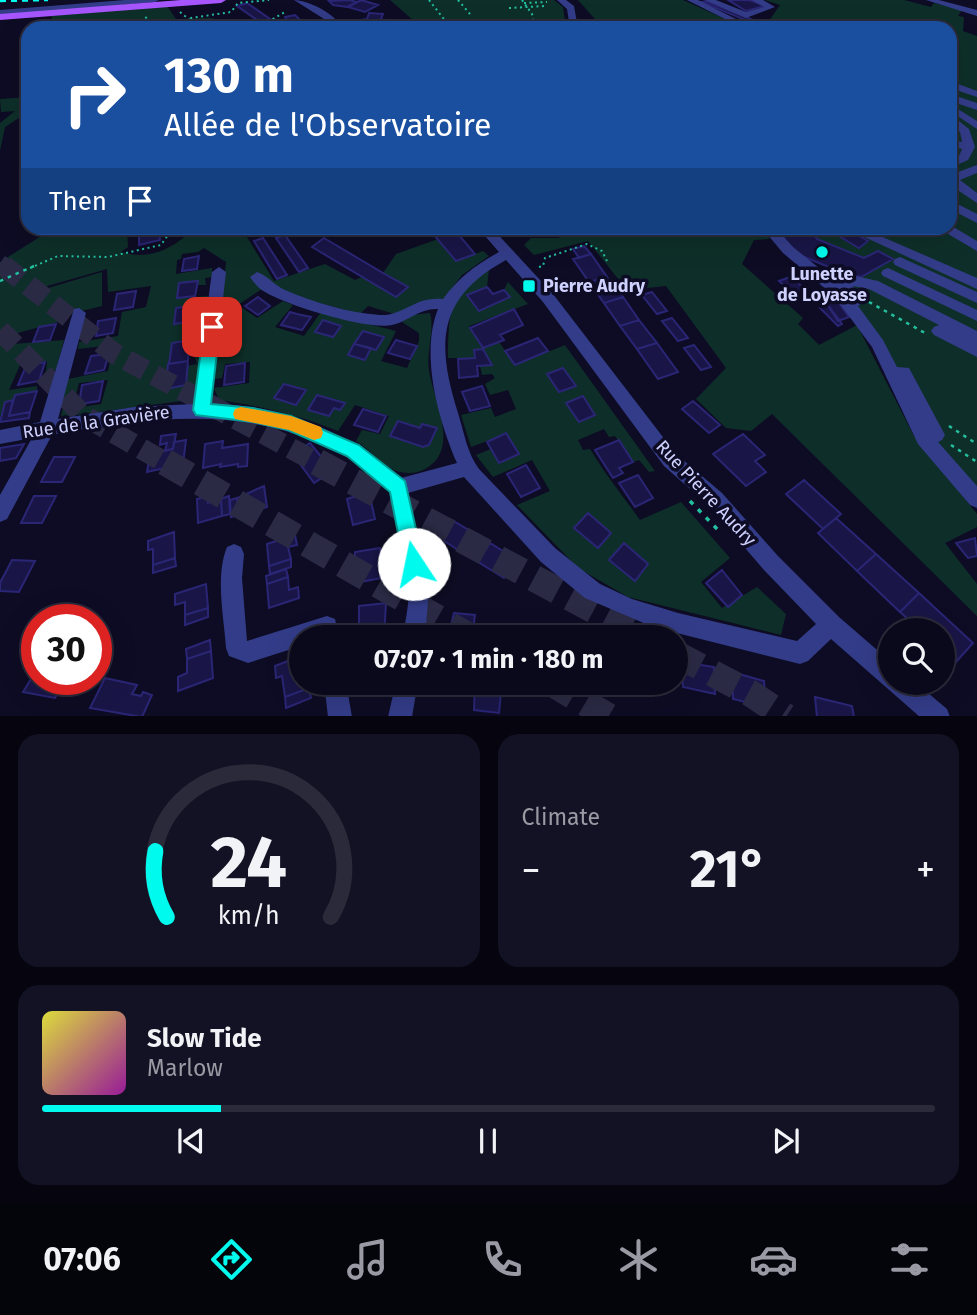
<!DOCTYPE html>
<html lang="en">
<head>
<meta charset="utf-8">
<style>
	:root { --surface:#0a091b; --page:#131224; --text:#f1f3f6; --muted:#999aa3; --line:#2a2a3a; --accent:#00faee }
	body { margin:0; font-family:"Fira Sans",sans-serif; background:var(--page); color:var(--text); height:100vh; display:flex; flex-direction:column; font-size:26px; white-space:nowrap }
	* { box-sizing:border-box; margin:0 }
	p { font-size:23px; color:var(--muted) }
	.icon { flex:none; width:38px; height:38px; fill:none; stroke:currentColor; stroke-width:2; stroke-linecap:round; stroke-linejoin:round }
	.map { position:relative; height:716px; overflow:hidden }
	.details { display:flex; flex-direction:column; gap:18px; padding:18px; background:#06050f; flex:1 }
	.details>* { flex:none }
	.banner { position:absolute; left:21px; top:21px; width:936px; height:214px; border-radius:21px; box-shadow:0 7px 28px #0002,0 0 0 2px var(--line); background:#1a4fa0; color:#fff; overflow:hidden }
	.buttons { position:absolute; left:878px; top:618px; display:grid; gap:14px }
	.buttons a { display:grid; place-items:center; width:77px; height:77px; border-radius:50%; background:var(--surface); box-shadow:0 7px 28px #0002,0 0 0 2px var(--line); font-size:35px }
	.speed { position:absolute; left:21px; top:604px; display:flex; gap:14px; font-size:35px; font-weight:700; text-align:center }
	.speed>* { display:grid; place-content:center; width:91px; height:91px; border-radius:50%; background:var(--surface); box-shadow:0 7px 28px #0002,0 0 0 2px var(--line); line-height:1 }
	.speed .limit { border:10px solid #d22; background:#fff; color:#111 }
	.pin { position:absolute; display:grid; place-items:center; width:60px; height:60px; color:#fff; margin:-30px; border-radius:14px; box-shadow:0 4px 10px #0006 }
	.me { position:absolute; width:77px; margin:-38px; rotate:349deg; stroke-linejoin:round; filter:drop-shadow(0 0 5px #0008) }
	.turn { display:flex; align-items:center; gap:24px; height:147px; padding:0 28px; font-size:32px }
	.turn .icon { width:91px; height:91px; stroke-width:2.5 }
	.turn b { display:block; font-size:49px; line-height:60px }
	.then { display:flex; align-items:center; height:66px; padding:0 28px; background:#0003; gap:14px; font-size:26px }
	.big { font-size:52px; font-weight:700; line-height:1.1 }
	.details .card { flex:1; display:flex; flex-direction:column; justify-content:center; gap:10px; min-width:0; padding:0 24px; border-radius:21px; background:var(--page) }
	.details .dial { align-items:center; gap:0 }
	.dial svg { height:182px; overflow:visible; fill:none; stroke:var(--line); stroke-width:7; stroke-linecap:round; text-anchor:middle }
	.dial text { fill:var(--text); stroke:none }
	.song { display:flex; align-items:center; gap:21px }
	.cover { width:84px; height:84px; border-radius:10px; background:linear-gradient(135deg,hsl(60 70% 55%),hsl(300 70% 35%)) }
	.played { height:7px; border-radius:4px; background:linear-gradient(90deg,var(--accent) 20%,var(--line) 20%) }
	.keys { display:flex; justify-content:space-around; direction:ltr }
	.heat { display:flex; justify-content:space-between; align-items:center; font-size:38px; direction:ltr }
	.details .tiles { flex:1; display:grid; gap:18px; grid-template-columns:1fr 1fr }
	.card:last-child { grid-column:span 2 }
	.trip { position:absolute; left:289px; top:625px; width:399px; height:70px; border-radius:35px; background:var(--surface); box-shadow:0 7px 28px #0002,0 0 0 2px var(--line); font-weight:700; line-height:70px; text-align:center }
	.dock { display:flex; height:112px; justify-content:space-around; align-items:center; background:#04040b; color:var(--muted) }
	.dock .icon { width:49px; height:49px }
	.dock .active { color:var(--accent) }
	.dock b { font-size:32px; color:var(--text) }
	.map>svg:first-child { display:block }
</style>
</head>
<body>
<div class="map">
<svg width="977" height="717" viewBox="0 0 977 717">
	<rect width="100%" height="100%" fill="#0d0c24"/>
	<path fill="#0e2f29" d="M390 0H554L563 7 566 28H422Z
		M578 0H683L745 28H596L601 26Z
		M765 0H904L931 7 934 3 962 10 958 16 964 17 963 31 977 36V490L930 436 882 344 836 279 840 272 795 253 775 228H950V28H764L780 5Z
		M167 6 176 19 210 18 267 28H68L55 27 51 16Z
		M28 97V117L19 118 5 127 0 151V123L15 111 1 112 0 99Z
		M54 228H127L128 247 121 252C148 260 167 251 187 235V228H262L247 237 274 281 325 264 355 280 362 277 396 297 407 287 383 273 396 254 438 239 456 261 483 251 489 256 462 275 443 300C423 299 413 303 398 315L368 306 360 314 297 297 269 284 238 305 257 318 283 301 293 305 275 327 304 336 321 312 396 331 381 361 407 368 419 341V333L402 322 411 315 430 313C435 331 426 350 429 371 434 401 461 450 425 469 416 474 404 474 394 470 381 464 369 449 356 441L362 430 380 434 389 416 355 405 338 431C298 415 261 406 219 400L214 388 249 383 250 362 225 364 222 378 215 379 226 262 204 248 198 252 182 254 181 259 177 260 176 274 212 268V277L205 278 206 285H197V281L179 284 178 298 208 296 209 302 176 308 174 323 202 321 200 344 189 345V340L172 343 166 388 185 386 187 366 197 364 193 353 203 350 197 395 189 400 61 417 62 410 101 404 108 380 79 383 76 395 61 401 68 379 108 371 113 345 78 349 79 342 118 336 122 312 146 307 151 286 108 292 107 269 26 292 28 294 102 272V306L61 316 58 322 3 337 1 345 64 340 56 370 46 372 47 361 20 365 9 390 37 386V391L15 395 13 400 5 402 0 417V262Z
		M581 228H761L770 239 754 240 742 264 803 318 798 324 819 345 857 325 914 436 977 514V527L945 543 977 584V616L772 414 751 431 726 428 696 399 726 368 666 286 627 290 588 241 534 255 524 245 531 238H558Z
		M489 269 487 287 468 295 479 311 509 298 504 290 508 282 528 304 469 326 482 348 499 342 515 365 565 345 655 471 649 472 639 460 633 462 615 436 609 437 604 429 578 440 583 450 590 449C605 474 623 496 640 520L681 502 730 558 701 582 722 608 757 587 786 614 781 635 628 597 578 568 517 505 550 491 532 460 493 477 476 455 491 449 506 434 471 447 461 415 491 408 495 417 516 409 508 390 490 395 485 384 495 378 492 374 482 375 480 366 492 364 483 349 475 350V358H448C449 310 448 298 489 269Z"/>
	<path fill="#191647" stroke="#2a2675" stroke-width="2" d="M349 0 357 2 347 7 333 5 329 1Z
		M361 0 378 5 365 12 348 7Z
		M728 0H750L765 6 746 11Z
		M706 1 763 24 762 27 702 2Z
		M247 3 250 5 270 19 260 22 237 6Z
		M369 13 383 14 381 19 389 21 379 26 365 25 361 20 367 19Z
		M295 15 299 19 306 28 291 27 285 17Z
		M139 228H159L160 240 139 245Z
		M428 228H453L475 254 456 261Z
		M785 228H821L812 231 817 239 864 258 878 251 893 259 861 277 843 273 795 253 777 230Z
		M847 229 868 241 859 248 837 235Z
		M285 235 308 268 299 272 276 238Z
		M263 238 287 275 277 279 254 241Z
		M324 238 383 273 408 287 396 297 312 247Z
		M584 246 591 254 579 258 573 249Z
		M591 254 607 277 589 282 573 259Z
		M199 256 197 269 182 271 184 259Z
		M793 276 797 282 814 297 802 302 779 281Z
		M607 277 623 297 604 303 589 282Z
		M198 281 195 296 177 298 179 283Z
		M487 287 493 294 504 290 510 297 479 311 467 295Z
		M136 291 133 307 114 310 117 294Z
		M652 292 667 311 657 314 642 295Z
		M258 297 270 306 258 315 245 306Z
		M623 297 639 320 620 326 604 303Z
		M836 299 849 317 838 321 827 304Z
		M827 304 842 324 838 326 820 308Z
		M194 305 192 321 174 324 176 308Z
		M514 309 523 325 500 335 504 340 483 348 470 328Z
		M290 312 297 314 311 317 302 330 281 325Z
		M116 318 113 333 96 336 98 321Z
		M672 318 688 338 678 341 662 321Z
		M323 320 341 326 333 337 315 332Z
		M639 320 657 343 637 349 620 326Z
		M56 324 50 340 33 342 39 327Z
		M363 331 384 337 376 350 354 344Z
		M538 338 548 351 515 365 505 351Z
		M189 340 188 361 169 364 172 343Z
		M396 340 417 346 410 359 388 353Z
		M657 343 678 372 658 379 637 349Z
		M354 344 371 348 365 360 348 355Z
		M694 345 711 367 701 370 684 348Z
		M483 349 492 365 477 366 478 376 459 378 458 359 475 358 474 350Z
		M109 354 104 370 85 374 91 356Z
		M188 361 186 385 166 389 168 364Z
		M45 362 39 381 18 385 26 366Z
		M245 363 244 382 224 385 226 366Z
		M563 368 576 386 559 392 547 374Z
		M103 381 99 401 79 404 82 385Z
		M284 384 306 390 296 405 274 398Z
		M482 386 490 406 470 411 462 392Z
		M37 391 30 412 9 416 15 395Z
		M317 395 345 403 340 410 334 408 329 416 308 410Z
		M583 396 595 415 579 422 566 403Z
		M13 400 9 416 30 412 29 418 0 422 5 402Z
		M693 401 720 425 709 433 682 409Z
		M363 409 386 416 378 432 354 425Z
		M398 421 420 428 422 424 437 428 429 445 423 447 390 436Z
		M506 433 519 454 499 463 487 442Z
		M176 434 173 449 165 451 167 443 160 445 161 436Z
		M743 434 765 455 755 461 766 472 746 486 713 454Z
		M186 440 183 464 147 472 150 453 173 449 174 442Z
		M619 440 633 462 619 468 623 473 613 478 595 450Z
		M223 441 222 448 248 444 247 466 238 467V464L220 467 221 464 203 468 205 444Z
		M310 443 333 471 314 483 300 464 306 460 297 451Z
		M24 444 16 458 0 461V448Z
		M54 457H75L62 482H41Z
		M526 465 540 488 521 497 507 474Z
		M638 475 653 498 635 507 619 483Z
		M804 480 841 514 823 529 786 494Z
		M264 486 267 507 239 515 237 498Z
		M369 492 375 519 353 525 347 499Z
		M34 496H56L42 523H21Z
		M208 496V503L221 499 222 516 198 523 197 499Z
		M229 496 230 514 222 516 221 499Z
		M237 498 239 515 231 517 230 500Z
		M588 513 611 533 598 548 574 528Z
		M836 518 876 554 857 571 818 533Z
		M452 520 477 535 464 554 440 538Z
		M174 532 175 558 153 565V549L148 550V541Z
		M295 535 297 545 288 547 291 559 269 566 267 544Z
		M975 538 977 556 968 558 956 543Z
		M490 543 516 559 504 578 478 562Z
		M624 543 648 564 635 581 609 560Z
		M380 548 382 578 355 583V552Z
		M876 554 919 593 900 612 857 571Z
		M175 558 176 566 153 573V565Z
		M291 559V567L270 574 269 566Z
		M12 560 35 561 19 592 0 591V583Z
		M286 569 288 577 267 584 266 576Z
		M722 570 742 595 728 607 706 583Z
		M288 577 289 590 298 587 299 598 269 608 267 584Z
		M206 584 208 608 185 615V602L175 605V594Z
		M919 593 973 643 955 663 943 653V630H920L900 612Z
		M386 603 384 637H359V606Z
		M208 608V617L185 625V615Z
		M454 613 475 615 472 637H448Z
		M543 629 573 635V632L591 637H542Z
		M210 640 211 651 187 659 186 649Z
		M211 651 213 678 178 691V677L187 673V659Z
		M301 656V682H309V688L285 697 282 676 276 678 275 666Z
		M682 662 714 667 715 694 683 687Z
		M37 669V679H66L55 698 23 692Z
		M732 672 764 681 766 707 733 699Z
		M105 678 137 685 132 694 141 696 143 692 152 695 142 717 90 708Z
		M475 682H502L499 713 474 710Z
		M309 688 311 698 286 708 285 697Z
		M815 697 852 706 854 717H817Z"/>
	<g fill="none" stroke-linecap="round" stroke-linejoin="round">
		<path stroke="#2a2a45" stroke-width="17" stroke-dasharray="17 8" stroke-linecap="butt" d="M0 263 7 268"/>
		<path stroke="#2a2a45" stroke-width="21" stroke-dasharray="21 10" stroke-linecap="butt" d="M4 266 115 354 320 464
			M0 330 83 415 168 464"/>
		<path stroke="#2a2a45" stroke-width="27" stroke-dasharray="27 14" stroke-linecap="butt" d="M165 462 470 637
			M317 462 644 637
			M676 654 750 693 786 717
			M550 682 609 717"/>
		<path stroke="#23bf9f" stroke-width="2" stroke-dasharray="2 3.5" stroke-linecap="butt" d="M429 0 447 23
			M458 0 470 14
			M522 0 532 14 535 28
			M524 3 547 2
			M509 8 545 6
			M180 12 191 21
			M534 22 554 21
			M140 28 147 16
			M221 28 191 21V18L231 12 238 3 269 0
			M266 28 273 19 285 12
			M539 267 543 266 545 258 587 244 602 251 607 261
			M30 268 58 256 108 257 161 245 168 235"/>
		<path stroke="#23bf9f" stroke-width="2.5" stroke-dasharray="3.5 5" stroke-linecap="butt" d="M0 281 34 266
			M869 302 925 333
			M949 426 977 444
			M951 445 977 462"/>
		<path stroke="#23bf9f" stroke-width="3.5" stroke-dasharray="4.5 7" stroke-linecap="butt" d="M690 501 719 531"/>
		<path fill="#333c88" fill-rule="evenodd" d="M125 0H159L155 2 0 16V10Z
			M294 0C308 0 336 14 342 28H334L332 24Z
			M557 0H566L574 6 578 28H570L567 9Z
			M687 0H698L754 28H743Z
			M705 0H716L746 12 764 7 752 0H763L775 7 746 18Z
			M926 0H939L977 10V16Z
			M950 81 977 91V97L950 88Z
			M950 94 977 103V110L950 101Z
			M950 104 977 121V129L950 111Z
			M950 114 969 129 975 147 968 160 950 168V160L959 156 962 149 950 146V140L962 142 960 132 950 123Z
			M977 165V173L960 180 977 193V203L950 185V175Z
			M950 200 977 214V223L950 209Z
			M950 225 977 241V251L938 228H950Z
			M478 228H492L553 294 676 454 722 493 778 556 839 617 891 662V682H915L947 709 950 717H920L831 639 808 661 800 664 653 627 585 598 541 562 464 477 408 493 429 590 425 637H403C405 622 409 605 409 589 408 577 394 498 389 491 378 475 350 458 333 450 245 404 147 418 52 435L7 519 0 522V495L32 438 0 444V430L40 422 74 309 79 308 86 313 58 419 134 407 194 404 212 272 219 267 226 272 211 404C287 405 343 431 401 478L457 463C438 419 420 354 438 309 420 308 409 321 392 325 367 330 288 306 265 292 259 289 254 283 250 277L257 272C267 275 274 285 285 290 313 302 349 313 380 315 404 316 414 296 443 299 459 277 476 265 499 252ZM506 260 543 302 664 466 708 505 764 570 816 624 797 641 678 613 632 599 600 584 555 548 479 469C467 453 464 432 458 413 436 343 437 298 506 260Z
			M762 228H776L793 247 839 284 841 276 846 274 878 281 977 331V357L934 335 931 331 934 327 939 325 869 289 853 286 864 301 858 306 883 340 897 367 909 368 945 435 942 440 938 442 977 486V508L970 505 918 444 872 347 834 296 783 253Z
			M845 228H862L977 278V289Z
			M900 257 977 292V303L895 265 893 262 895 259Z
			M888 268 977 310V321L883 276 881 273 883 270Z
			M234 544 241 547 244 554 242 578 247 641 327 616 335 619 339 637H301V646L248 663 229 656 226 648C224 617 215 576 227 547Z
			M324 682H346L352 717H328Z
			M396 682H418L412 717H388Z"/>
		<path fill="#a756ff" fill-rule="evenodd" d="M181 0H226L221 3 0 20V14Z"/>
		<path stroke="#00faee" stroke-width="2.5" stroke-dasharray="6 5" stroke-linecap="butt" d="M0 1 48 0"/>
	</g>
	<path fill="#00faee" stroke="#00a29b" stroke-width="2" d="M212 322 220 327 211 404 253 408 291 416 359 445 405 481 424 564 421 571 414 574 407 571 404 564 390 492 347 456 288 430 253 422 196 415 193 410 204 327Z"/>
	<path fill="#f59e0b" d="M241 407 291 416 321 427 323 433 321 438 314 440 289 430 235 419 233 414 235 409Z"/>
	<g fill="#00faee" stroke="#0d0c24" stroke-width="2.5">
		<circle cx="822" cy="252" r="7"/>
		<rect x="522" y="279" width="14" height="14" rx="3.5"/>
	</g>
	<g text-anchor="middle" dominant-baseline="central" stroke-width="7" stroke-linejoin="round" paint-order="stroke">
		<g font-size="18" font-weight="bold" fill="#cfd1ff" stroke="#0d0c24">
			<text x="822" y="274">Lunette<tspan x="822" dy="21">de Loyasse</tspan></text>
			<text x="543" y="286" text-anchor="start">Pierre Audry</text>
		</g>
		<g font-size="18" fill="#cfd1ff" stroke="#0d0c24">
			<text transform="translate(96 422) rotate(-8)">Rue de la Gravière</text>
			<text transform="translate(706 493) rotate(47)">Rue Pierre Audry</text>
		</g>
	</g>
</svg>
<div class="buttons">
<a><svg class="icon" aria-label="search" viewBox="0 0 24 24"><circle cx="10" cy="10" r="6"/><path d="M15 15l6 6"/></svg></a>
</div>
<div class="speed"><div class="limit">30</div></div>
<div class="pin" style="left:212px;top:327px;background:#d93025"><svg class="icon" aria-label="arrive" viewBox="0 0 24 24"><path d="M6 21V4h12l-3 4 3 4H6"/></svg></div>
<svg class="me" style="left:414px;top:564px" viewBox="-20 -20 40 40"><circle r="19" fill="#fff"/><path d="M0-13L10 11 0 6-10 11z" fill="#00faee"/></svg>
<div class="trip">07:07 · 1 min · 180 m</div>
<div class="banner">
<div class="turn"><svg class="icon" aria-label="right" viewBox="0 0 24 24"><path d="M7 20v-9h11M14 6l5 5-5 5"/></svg><div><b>130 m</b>Allée de l'Observatoire</div></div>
<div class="then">Then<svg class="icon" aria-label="arrive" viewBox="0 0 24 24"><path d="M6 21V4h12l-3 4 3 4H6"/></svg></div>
</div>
</div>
<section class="details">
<div class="tiles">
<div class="card dial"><svg viewBox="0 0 100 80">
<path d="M14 69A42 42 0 1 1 86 69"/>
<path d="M14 69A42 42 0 0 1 9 40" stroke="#00faee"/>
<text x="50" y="56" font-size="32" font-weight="700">24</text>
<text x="50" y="72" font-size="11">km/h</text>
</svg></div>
<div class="card"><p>Climate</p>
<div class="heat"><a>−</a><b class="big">21°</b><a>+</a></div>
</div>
<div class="card">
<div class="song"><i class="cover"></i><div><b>Slow Tide</b><p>Marlow</p></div></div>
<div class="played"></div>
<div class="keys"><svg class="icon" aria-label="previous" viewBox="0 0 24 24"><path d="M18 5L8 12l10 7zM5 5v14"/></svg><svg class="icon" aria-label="pause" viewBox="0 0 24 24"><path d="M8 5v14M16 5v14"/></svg><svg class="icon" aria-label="next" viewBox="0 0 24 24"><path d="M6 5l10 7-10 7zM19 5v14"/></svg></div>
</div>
</div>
</section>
<nav class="dock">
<b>07:06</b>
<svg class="icon active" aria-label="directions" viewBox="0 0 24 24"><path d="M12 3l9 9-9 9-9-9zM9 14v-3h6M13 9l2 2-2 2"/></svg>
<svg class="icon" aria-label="music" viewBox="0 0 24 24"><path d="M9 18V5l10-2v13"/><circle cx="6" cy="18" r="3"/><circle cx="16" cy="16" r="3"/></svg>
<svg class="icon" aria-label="phone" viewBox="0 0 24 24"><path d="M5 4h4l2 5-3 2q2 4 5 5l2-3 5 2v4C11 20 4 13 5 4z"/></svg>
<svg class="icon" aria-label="climate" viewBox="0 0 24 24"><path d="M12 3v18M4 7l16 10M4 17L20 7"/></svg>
<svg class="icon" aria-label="car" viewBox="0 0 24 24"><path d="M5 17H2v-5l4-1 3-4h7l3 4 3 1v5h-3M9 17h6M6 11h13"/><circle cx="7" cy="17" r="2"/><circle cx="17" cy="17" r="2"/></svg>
<svg class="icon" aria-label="filters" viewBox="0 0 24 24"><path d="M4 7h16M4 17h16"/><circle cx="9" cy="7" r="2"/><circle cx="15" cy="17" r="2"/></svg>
</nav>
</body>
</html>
